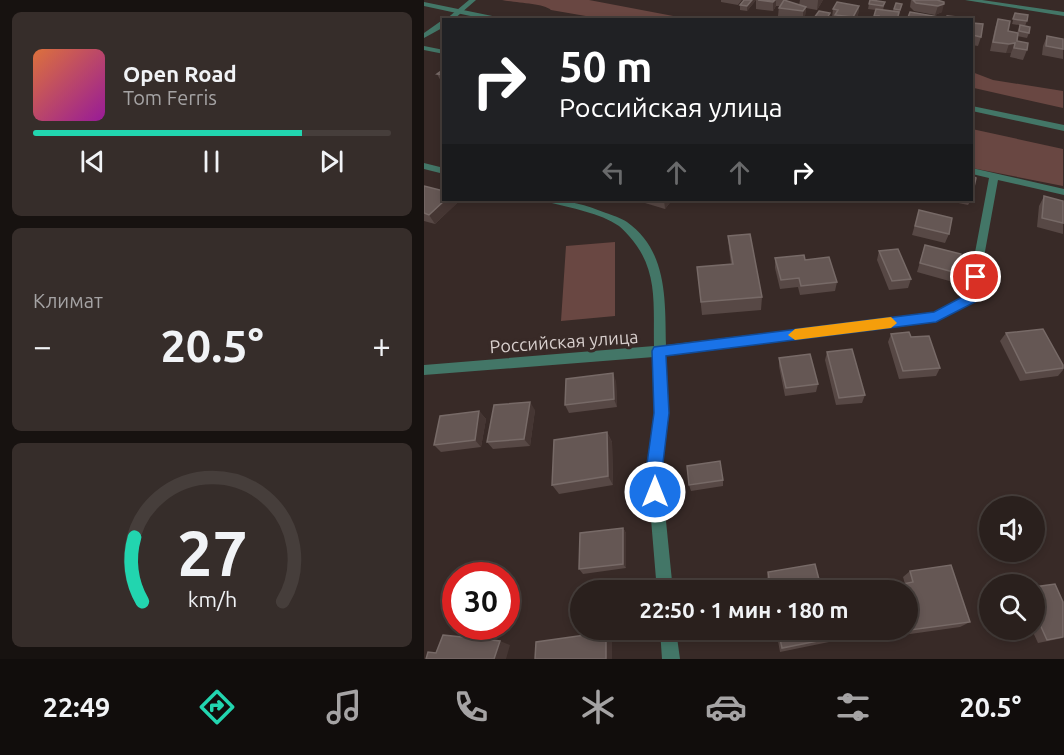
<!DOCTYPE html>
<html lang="ru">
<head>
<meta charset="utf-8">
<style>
	:root { --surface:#2a201d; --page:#362d2a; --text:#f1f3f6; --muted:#a5a3a4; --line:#463e3b; --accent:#22d5af }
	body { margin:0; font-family:Ubuntu,sans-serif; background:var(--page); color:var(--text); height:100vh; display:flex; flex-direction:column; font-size:22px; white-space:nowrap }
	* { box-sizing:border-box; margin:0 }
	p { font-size:20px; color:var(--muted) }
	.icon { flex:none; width:33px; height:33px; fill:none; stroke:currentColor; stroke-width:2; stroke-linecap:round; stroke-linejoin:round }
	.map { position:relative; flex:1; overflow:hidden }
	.details { display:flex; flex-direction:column; gap:12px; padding:12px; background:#171210; width:424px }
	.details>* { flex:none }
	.top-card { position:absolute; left:18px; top:18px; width:531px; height:183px; border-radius:0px; box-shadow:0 3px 9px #0003,0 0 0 2px var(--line); background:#202124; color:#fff; overflow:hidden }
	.tools { position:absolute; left:555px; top:496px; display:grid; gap:12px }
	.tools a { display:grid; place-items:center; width:66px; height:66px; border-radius:50%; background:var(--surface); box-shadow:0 3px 9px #0003,0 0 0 2px var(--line); font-size:30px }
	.speed { position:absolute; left:18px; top:562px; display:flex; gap:12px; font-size:30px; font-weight:700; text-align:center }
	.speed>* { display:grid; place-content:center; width:78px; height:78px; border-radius:50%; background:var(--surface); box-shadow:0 3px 9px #0003,0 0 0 2px var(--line); line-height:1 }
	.speed .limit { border:9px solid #d22; background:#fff; color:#111 }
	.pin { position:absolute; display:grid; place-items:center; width:51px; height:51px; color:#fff; margin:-26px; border:3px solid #fff; border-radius:50%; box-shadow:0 2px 6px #0007 }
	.me { position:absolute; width:66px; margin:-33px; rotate:0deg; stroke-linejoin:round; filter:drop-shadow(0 0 4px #0008) }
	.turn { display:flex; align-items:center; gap:21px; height:126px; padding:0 18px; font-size:27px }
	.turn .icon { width:78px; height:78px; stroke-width:2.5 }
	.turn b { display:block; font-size:42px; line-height:51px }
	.lanes { display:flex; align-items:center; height:57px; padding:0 18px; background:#0003; justify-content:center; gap:30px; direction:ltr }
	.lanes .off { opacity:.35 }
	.big { font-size:45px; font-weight:600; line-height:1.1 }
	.details .card { flex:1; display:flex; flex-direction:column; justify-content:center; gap:9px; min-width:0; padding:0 21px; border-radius:9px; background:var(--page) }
	.details .dial { align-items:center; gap:0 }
	.dial svg { height:156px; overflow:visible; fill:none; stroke:var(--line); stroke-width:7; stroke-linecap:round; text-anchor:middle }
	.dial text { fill:var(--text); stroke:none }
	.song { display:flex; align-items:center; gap:18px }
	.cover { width:72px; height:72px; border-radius:9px; background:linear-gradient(135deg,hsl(20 70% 55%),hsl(300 70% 35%)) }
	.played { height:6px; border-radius:3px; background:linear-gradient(90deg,var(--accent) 75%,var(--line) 75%) }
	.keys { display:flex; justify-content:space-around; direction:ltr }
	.heat { display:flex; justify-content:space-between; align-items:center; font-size:33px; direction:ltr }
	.trip { position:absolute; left:146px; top:580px; width:348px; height:60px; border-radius:30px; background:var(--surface); box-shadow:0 3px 9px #0003,0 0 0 2px var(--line); font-weight:600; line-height:60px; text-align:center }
	.tab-bar { display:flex; height:96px; justify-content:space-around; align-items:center; background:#110d0c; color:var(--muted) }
	.tab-bar .icon { width:42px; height:42px }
	.tab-bar .selected { color:var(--accent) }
	.tab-bar b { font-size:27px; color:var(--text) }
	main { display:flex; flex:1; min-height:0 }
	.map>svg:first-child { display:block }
</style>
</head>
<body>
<main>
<section class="details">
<div class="card">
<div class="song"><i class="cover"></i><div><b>Open Road</b><p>Tom Ferris</p></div></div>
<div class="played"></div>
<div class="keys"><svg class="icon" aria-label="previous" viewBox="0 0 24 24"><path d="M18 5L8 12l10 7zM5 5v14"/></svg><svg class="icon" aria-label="pause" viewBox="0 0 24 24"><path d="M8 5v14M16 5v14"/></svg><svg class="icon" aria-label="next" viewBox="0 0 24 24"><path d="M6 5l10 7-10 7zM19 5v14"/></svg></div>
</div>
<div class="card"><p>Климат</p>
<div class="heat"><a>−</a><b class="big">20.5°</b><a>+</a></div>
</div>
<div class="card dial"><svg viewBox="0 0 100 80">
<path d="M14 69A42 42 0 1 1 86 69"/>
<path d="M14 69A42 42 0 0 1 10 36" stroke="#22d5af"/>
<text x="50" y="56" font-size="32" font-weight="700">27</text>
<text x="50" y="72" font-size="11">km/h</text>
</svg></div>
</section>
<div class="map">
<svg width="640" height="659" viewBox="0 0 640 659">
	<rect width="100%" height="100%" fill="#382a27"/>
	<path fill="#694742" d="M78 0H165L265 19H179L127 10C119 3 91 3 78 0Z
		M548 72 569 80 639 91V108L550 88 548 87Z
		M548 129 639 149V186L548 168Z
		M191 242V316L137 321 142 246Z"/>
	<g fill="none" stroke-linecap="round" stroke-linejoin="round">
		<path fill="#437667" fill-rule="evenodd" d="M45 0H52L29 20H21Z
			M541 0H558L640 12V16Z
			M17 21H20V27L0 38V33Z
			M0 46 20 50V54L0 50Z
			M0 163 20 168V174L0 169Z
			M548 168 640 189V195L574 180 552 301 512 322 242 355 244 413 237 471 249 591H233L223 471 230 413V357L0 375V365L230 346C229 305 235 269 205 236 202 233 199 229 195 226 176 213 147 208 124 202L123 200C144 200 162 205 182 213 188 215 197 218 203 222 244 251 241 301 242 345L510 313 543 295 565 178 548 174Z
			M236 630H252L256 659H238Z"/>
		<path fill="#437667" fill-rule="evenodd" d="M0 2 78 18 81 20H65L0 6Z
			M548 106 640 125V131L548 111Z"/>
	</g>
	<path fill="#574845" d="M297 0H318L314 5 297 2Z
		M332 0 323 11 316 10V5Z
		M332 0H361L375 5 376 0H399L393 10 382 8 381 16 379 20 354 16 355 6H352L349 11 332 9Z
		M487 0H513L518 12 511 15 490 11 486 7Z
		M461 2 459 10 469 11 472 3 478 4 474 20H449L452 10 444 9 445 4Z
		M435 6 434 15 431 20H411L408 18 409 9Z
		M591 13 603 21 601 26 588 24Z
		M574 19 584 31 593 33 596 25 605 33 603 38 593 36V41L603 50 599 60 586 57 587 53H582L566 51 571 28Z
		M548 23 557 37 554 46 548 45Z
		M623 36 639 39V59L618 55 619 46Z
		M20 69V83H18L13 74Z
		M0 186 20 200H31L33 203 11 224 0 221Z
		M620 196 639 201V234L613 227 615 206Z
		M211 200H248L241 209Z
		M520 200H547L544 205Z
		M495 210 525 234 521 243 488 235Z
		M304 236 338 297 337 310 278 315 273 267 307 264 305 249Z
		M501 245 533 273 529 282 493 272Z
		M455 251 487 279 484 288 465 290 453 260Z
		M351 258 381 260 413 282 411 291 376 295 374 287 356 289 351 268Z
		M582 333 639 365V370L634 376 596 381 576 341Z
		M467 334 487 337 516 368 512 376 475 379 464 342Z
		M403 352 441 395 438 403 412 405 401 360Z
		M355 358 394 384 392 392 361 396 355 366Z
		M192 381 193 407 145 413 141 405Z
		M111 410 106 446 69 449 63 442Z
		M55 411 62 419 57 447 17 452 10 445Z
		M183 432 188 442 189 485 135 494 128 485Z
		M299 480V486L267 491 265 485Z
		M199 528 202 533V568L159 574 155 569Z
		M486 571 546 622 536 627 479 635 478 630H483V591H468L474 585 481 584 479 577Z
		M344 572 398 591H345L343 579Z
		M610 587 639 602V638L614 643 608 630H610Z
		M352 630H407L409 638 405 642 356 652Z"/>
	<path fill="#453633" d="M328 0H332L323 11V6Z
		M351 0H352V6L349 11V2Z
		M394 0H399L393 10 394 1Z
		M520 4 518 12 511 15 514 6Z
		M435 6 434 15 431 20H429Z
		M382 7 381 16 379 20V11Z
		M591 43 587 53H582L585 44Z
		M21 200H31L33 203 11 224 5 215Z
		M240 200H248L241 209Z
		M189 373 192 381 193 407 190 399Z
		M106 402 111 410 106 446 100 439Z
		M55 411 62 419 57 447 51 440Z
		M183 432 188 442 189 485 184 476Z
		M199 528 202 533V568L199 564Z
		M182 632 188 636V659H182Z
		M76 641 86 645 82 659H70Z"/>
	<path fill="#655754" stroke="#776a67" stroke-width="1.5" d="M320 0H328L323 6 316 5Z
		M334 0H351L349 2Z
		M360 0 382 7 379 11 355 8Z
		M446 0H447L461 2 459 6 445 4Z
		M489 0H513L520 2V4L514 6 492 3Z
		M413 2 435 6 429 17 411 15 414 10 409 9Z
		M472 3 478 4 476 10 470 9Z
		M452 9 475 12 473 20H454L455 16H450Z
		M395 11 406 13 402 20 390 18Z
		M486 12 515 17 514 20H483Z
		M591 13 604 15 603 21 589 19Z
		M523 16 533 17 532 20 521 19Z
		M574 19 586 21 584 31 594 33 593 41 604 43 603 50 590 48 591 43 585 44 569 42Z
		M548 23 559 24 557 37 548 35Z
		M596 25 606 27 605 33 595 31Z
		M623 36 639 39V49L622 46Z
		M20 69V75L13 74Z
		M548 176 552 178 548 196Z
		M0 186 20 191V200H21L5 215 0 213Z
		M620 196 639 201V223L618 218Z
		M495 210 528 218 525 234 491 226Z
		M326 234 338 297 277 302 273 267 309 264 304 236Z
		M501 245 537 254 533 273 496 263Z
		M474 249 487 279 468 281 455 251Z
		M380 255 381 260 405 257 413 282 377 286 375 278 357 280 351 258Z
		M619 329 639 365V368L602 373 582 333Z
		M485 332 487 337 505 336 516 368 479 371 467 334Z
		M428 349 441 395 415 398 403 352Z
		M386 354 394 384 362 388 355 358Z
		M189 373 190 399 141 405 142 379Z
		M106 402 100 439 63 442 70 405Z
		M55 411 51 440 10 445 16 416Z
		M183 432 184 476 128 485 130 440Z
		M296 461 299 480 265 485 263 466Z
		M199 528V564L155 569 156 533Z
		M391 564 398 591H347L344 572Z
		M527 565 546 622 486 630 483 619V591H476L474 585 489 582 486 571Z
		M631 584 639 602V637L623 640 610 611V587Z
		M354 630H407L409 638 358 648Z
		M182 632V659H111L112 642Z
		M19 635 76 641 70 659H2L4 652 12 653Z"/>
	<path fill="#1a73e8" stroke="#114b97" stroke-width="1.5" d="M552 273 558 277 553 301 512 322 242 356 245 413 238 471 240 492 237 498 231 500 226 498 222 471 230 413 228 351 230 347 510 312 542 295 545 277Z"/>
	<path fill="#f59e0b" d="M467 317 473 323 467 328 371 340 364 335 371 329Z"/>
	<g text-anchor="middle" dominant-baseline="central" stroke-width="6" stroke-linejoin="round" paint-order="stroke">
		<g font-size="18" fill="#d8cfcd" stroke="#382a27">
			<text transform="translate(140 341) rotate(-4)">Российская улица</text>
		</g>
	</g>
</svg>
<div class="tools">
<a><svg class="icon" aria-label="sound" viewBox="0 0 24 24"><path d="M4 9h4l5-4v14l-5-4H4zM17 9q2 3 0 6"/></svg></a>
<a><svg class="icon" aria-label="search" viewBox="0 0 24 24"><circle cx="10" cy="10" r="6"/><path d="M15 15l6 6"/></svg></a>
</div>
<div class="speed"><div class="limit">30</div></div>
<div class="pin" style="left:552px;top:277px;background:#d93025"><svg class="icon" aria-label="arrive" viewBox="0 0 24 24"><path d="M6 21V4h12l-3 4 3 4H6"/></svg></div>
<svg class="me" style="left:231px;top:492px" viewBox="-20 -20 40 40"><circle r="17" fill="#1a73e8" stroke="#fff" stroke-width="3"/><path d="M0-11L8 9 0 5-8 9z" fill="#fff"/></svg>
<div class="trip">22:50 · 1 мин · 180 m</div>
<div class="top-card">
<div class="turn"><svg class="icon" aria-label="right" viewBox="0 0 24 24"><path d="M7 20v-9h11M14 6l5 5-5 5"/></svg><div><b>50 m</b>Российская улица</div></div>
<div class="lanes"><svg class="icon off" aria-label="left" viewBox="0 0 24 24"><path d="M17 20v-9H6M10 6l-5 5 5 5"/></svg><svg class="icon off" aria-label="ahead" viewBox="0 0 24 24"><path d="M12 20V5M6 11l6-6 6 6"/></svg><svg class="icon off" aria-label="ahead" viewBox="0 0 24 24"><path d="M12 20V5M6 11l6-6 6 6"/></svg><svg class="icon" aria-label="right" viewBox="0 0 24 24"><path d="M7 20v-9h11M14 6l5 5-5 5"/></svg></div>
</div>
</div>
</main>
<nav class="tab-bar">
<b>22:49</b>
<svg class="icon selected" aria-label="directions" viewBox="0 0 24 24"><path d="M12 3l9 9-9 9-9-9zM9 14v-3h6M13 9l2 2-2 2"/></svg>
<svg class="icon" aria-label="music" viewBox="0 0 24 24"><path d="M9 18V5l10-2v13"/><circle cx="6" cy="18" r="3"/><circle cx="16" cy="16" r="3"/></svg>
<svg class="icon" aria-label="phone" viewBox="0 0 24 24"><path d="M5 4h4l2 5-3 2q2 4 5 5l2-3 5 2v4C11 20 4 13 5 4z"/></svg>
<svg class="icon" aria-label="climate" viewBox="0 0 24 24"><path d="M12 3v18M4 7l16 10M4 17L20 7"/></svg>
<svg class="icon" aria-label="car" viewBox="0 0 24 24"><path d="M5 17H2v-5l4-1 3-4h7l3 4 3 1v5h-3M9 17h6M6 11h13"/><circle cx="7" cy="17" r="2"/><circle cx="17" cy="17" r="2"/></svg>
<svg class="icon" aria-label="filters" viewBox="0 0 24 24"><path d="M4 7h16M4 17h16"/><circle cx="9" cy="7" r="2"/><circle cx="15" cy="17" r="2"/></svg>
<b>20.5°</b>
</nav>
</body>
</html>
